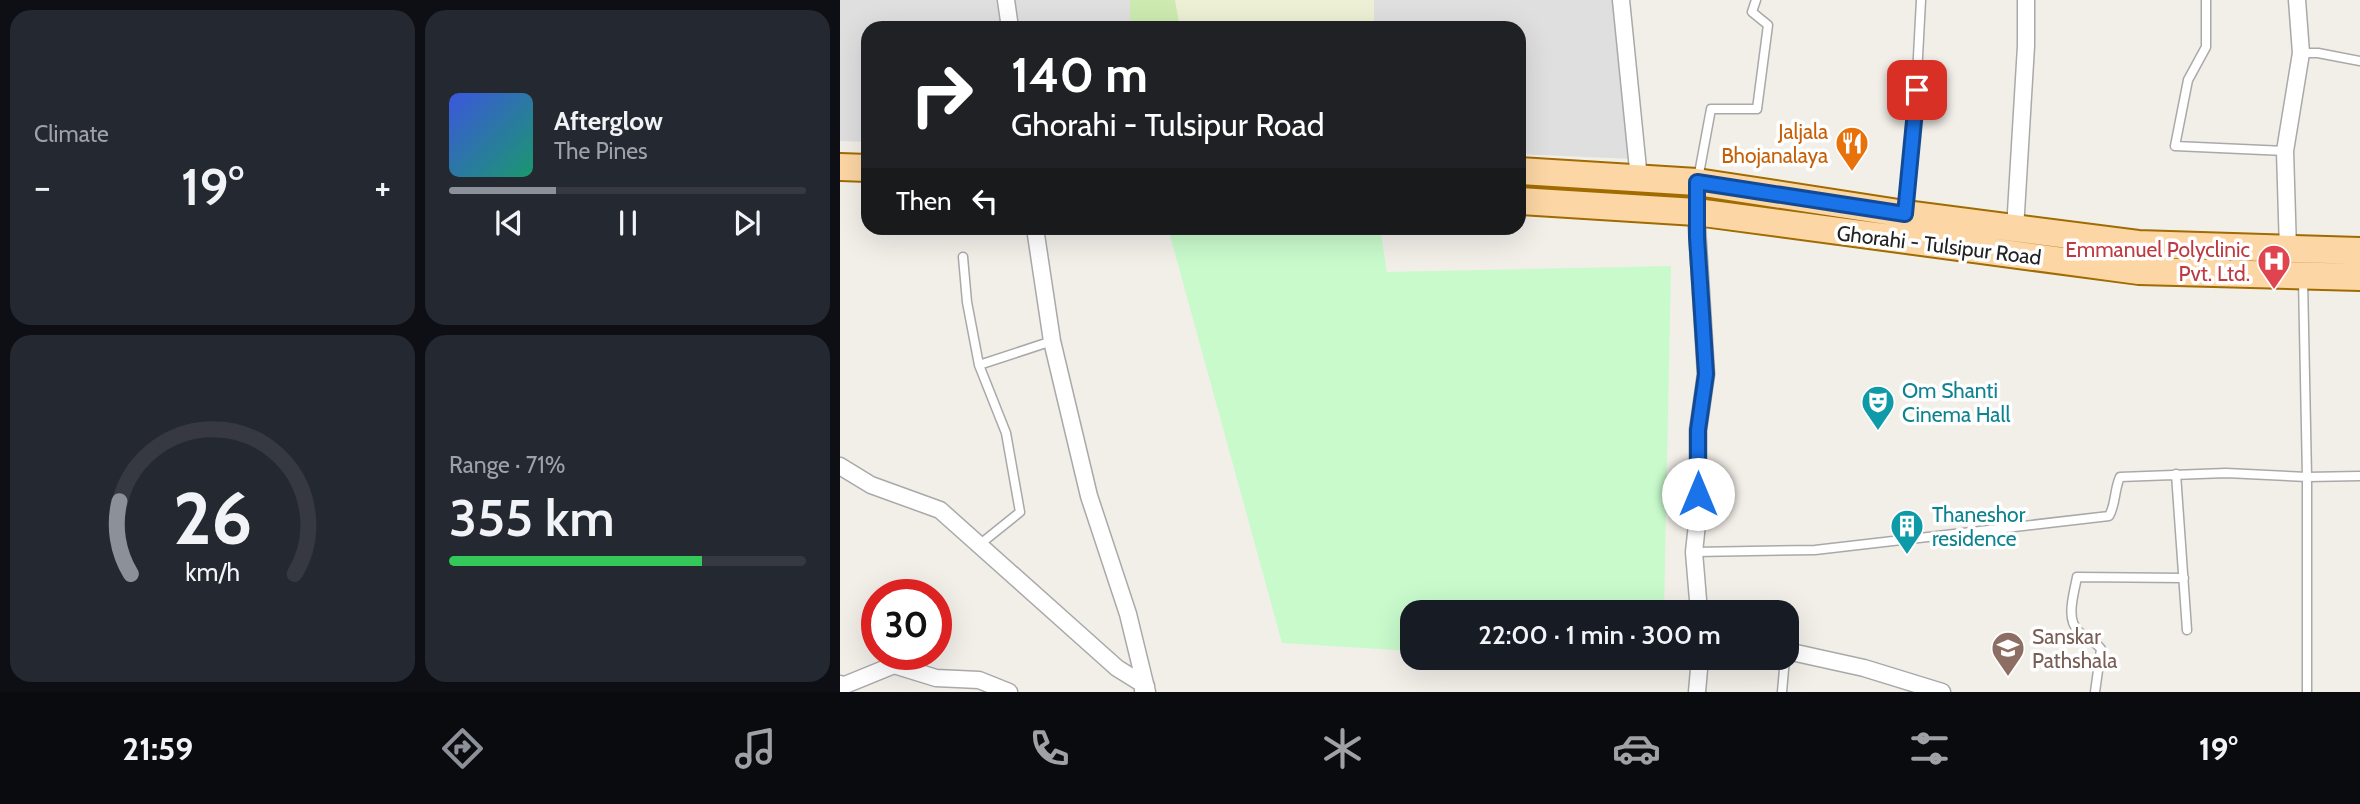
<!DOCTYPE html>
<html lang="en">
<head>
<meta charset="utf-8">
<style>
	:root { --surface:#171b24; --page:#242831; --text:#f1f3f6; --muted:#9ea1a6; --line:#363941; --accent:#8c9099 }
	body { margin:0; font-family:Cabin,sans-serif; background:var(--page); color:var(--text); height:100vh; display:flex; flex-direction:column; font-size:26px; white-space:nowrap }
	* { box-sizing:border-box; margin:0 }
	p { font-size:23px; color:var(--muted) }
	.icon { flex:none; width:38px; height:38px; fill:none; stroke:currentColor; stroke-width:2; stroke-linecap:round; stroke-linejoin:round }
	.map { position:relative; flex:1; overflow:hidden }
	.drawer { display:flex; flex-direction:column; gap:10px; padding:10px; background:#0d0f14; width:840px }
	.drawer>* { flex:none }
	.hud { position:absolute; left:21px; top:21px; width:665px; height:214px; border-radius:21px; box-shadow:0 7px 28px #0002; background:#202124; color:#fff; overflow:hidden }
	.speed { position:absolute; left:21px; top:579px; display:flex; gap:14px; font-size:35px; font-weight:700; text-align:center }
	.speed>* { display:grid; place-content:center; width:91px; height:91px; border-radius:50%; background:var(--surface); box-shadow:0 7px 28px #0002; line-height:1 }
	.speed .limit { border:10px solid #d22; background:#fff; color:#111 }
	.pin { position:absolute; display:grid; place-items:center; width:60px; height:60px; color:#fff; margin:-30px; border-radius:14px; box-shadow:0 4px 10px #0006 }
	.me { position:absolute; width:77px; margin:-38px; rotate:0deg; stroke-linejoin:round; filter:drop-shadow(0 0 5px #0008) }
	.turn { display:flex; align-items:center; gap:24px; height:147px; padding:0 35px; font-size:32px }
	.turn .icon { width:91px; height:91px; stroke-width:2.5 }
	.turn b { display:block; font-size:49px; line-height:60px }
	.then { display:flex; align-items:center; height:66px; padding:0 35px; background:#0003; gap:14px; font-size:26px }
	.big { font-size:52px; font-weight:600; line-height:1.1 }
	.drawer .card { flex:1; display:flex; flex-direction:column; justify-content:center; gap:10px; min-width:0; padding:0 24px; border-radius:21px; background:var(--page) }
	.drawer .dial { align-items:center; gap:0 }
	.dial svg { height:182px; overflow:visible; fill:none; stroke:var(--line); stroke-width:7; stroke-linecap:round; text-anchor:middle }
	.dial text { fill:var(--text); stroke:none }
	.song { display:flex; align-items:center; gap:21px }
	.cover { width:84px; height:84px; border-radius:10px; background:linear-gradient(135deg,hsl(230 70% 55%),hsl(160 70% 35%)) }
	.played { height:7px; border-radius:4px; background:linear-gradient(90deg,var(--accent) 30%,var(--line) 30%) }
	.keys { display:flex; justify-content:space-around; direction:ltr }
	.heat { display:flex; justify-content:space-between; align-items:center; font-size:38px; direction:ltr }
	.charge { height:10px; border-radius:5px; background:linear-gradient(90deg,#34c759 71%,var(--line) 0) }
	.drawer .tiles { flex:1; display:grid; gap:10px; grid-template-columns:repeat(2,1fr) }
	.trip { position:absolute; left:560px; top:600px; width:399px; height:70px; border-radius:21px; background:var(--surface); box-shadow:0 7px 28px #0002; font-weight:600; line-height:70px; text-align:center }
	.tabs { display:flex; height:112px; justify-content:space-around; align-items:center; background:#090b0e; color:var(--muted) }
	.tabs .icon { width:49px; height:49px }
	.tabs .selected { color:var(--accent) }
	.tabs b { font-size:32px; color:var(--text) }
	main { display:flex; flex:1; min-height:0 }
	.map>svg:first-child { display:block }
</style>
</head>
<body>
<main>
<section class="drawer">
<div class="tiles">
<div class="card"><p>Climate</p>
<div class="heat"><a>−</a><b class="big">19°</b><a>+</a></div>
</div>
<div class="card">
<div class="song"><i class="cover"></i><div><b>Afterglow</b><p>The Pines</p></div></div>
<div class="played"></div>
<div class="keys"><svg class="icon" aria-label="previous" viewBox="0 0 24 24"><path d="M18 5L8 12l10 7zM5 5v14"/></svg><svg class="icon" aria-label="pause" viewBox="0 0 24 24"><path d="M8 5v14M16 5v14"/></svg><svg class="icon" aria-label="next" viewBox="0 0 24 24"><path d="M6 5l10 7-10 7zM19 5v14"/></svg></div>
</div>
<div class="card dial"><svg viewBox="0 0 100 80">
<path d="M14 69A42 42 0 1 1 86 69"/>
<path d="M14 69A42 42 0 0 1 9 37" stroke="#8c9099"/>
<text x="50" y="56" font-size="32" font-weight="700">26</text>
<text x="50" y="72" font-size="11">km/h</text>
</svg></div>
<div class="card"><p>Range · 71%</p><b class="big">355 km</b><div class="charge"></div></div>
</div>
</section>
<div class="map">
<svg width="1520" height="692" viewBox="0 0 1520 692">
	<rect width="100%" height="100%" fill="#f2efe9"/>
	<path fill="#e0dfdf" d="M0 0H290V28H28V142L0 141Z
		M534 0H778L792 159 679 154V28H534Z"/>
	<path fill="#eef0d5" d="M335 0H534V28H340Z"/>
	<path fill="#cdebb0" d="M290 0H335L340 28H290Z"/>
	<path fill="#c8facc" d="M328 228H540L547 272 831 266 824 612H572V651L442 643Z
		M669 658H823V668Z"/>
	<g fill="none" stroke-linecap="round" stroke-linejoin="round">
		<defs>
			<path id="service" d="M1366 0V47L1348 80 1335 146 1445 151
				M1461 53H1478L1520 61
				M858 179 871 109H917L928 25 912 12 916 0
				M1065 211 1075 113 1081 0
				M123 257 127 302 139 365
				M1463 279 1467 477V692
				M1336 474 1347 630
				M139 545 180 512 166 433 139 365 212 341
				M854 552 975 550 1269 516C1276 504 1274 490 1280 477L1386 473 1467 477 1520 476
				M942 692 945 658
				M1255 692 1261 649C1254 640 1247 639 1239 632 1225 619 1234 594 1237 577L1344 578"/>
			<path id="minor" d="M166 0 170 28
				M781 0 799 179
				M857 182 856 212 866 374 858 430V515L854 552 859 612
				M195 228 212 341 249 496 288 614 307 692
				M1175 229 1186 46V0
				M1448 250 1445 151 1461 53 1457 0
				M0 466 31 485 100 510 277 668 306 686 303 690
				M947 651 1024 668 1102 692
				M0 684 5 685 54 665 96 678 139 680 169 692
				M857 692 860 658"/>
			<path id="primary" d="M0 167 28 168
				M679 171 857 182 1065 214 1298 244 1520 251
				M679 201 856 212 1299 271 1520 277"/>
		</defs>
		<use href="#service" stroke="#a9a9a9" stroke-width="11"/>
		<use href="#minor" stroke="#a9a9a9" stroke-width="19"/>
		<use href="#primary" stroke="#a06b00" stroke-width="30"/>
		<use href="#service" stroke="#fff" stroke-width="8"/>
		<use href="#minor" stroke="#fff" stroke-width="16"/>
		<use href="#primary" stroke="#fcd6a4" stroke-width="26"/>
	</g>
	<g fill="none" stroke-linecap="round" stroke-linejoin="round">
		<defs>
			<path id="route" d="M858 494V430L866 374 857 237V182L1065 214 1077 90"/>
		</defs>
		<use href="#route" stroke="#114b97" stroke-width="18"/>
		<use href="#route" stroke="#1a73e8" stroke-width="12"/>
	</g>
	<defs>
		<symbol id="restaurant-pin" viewBox="-11 -11 22 30"><path d="M0 17L-7.5 6A9.5 9.5 0 1 1 7.5 6Z" fill="#e8710a" stroke="#fff"/><path d="M-5-6h1v4h1v-4h1v4h1v-4h1v5L-1.5 .5V6h-2V.5L-5-1ZM5-6V6H3V1.5H1.5Q1.5-4 5-6Z" fill="#fff"/></symbol>
		<symbol id="hospital-pin" viewBox="-11 -11 22 30"><path d="M0 17L-7.5 6A9.5 9.5 0 1 1 7.5 6Z" fill="#e0444e" stroke="#fff"/><path d="M-5-5h3v3.5h4V-5h3V5h-3V1.5h-4V5h-3Z" fill="#fff"/></symbol>
		<symbol id="theatre-pin" viewBox="-11 -11 22 30"><path d="M0 17L-7.5 6A9.5 9.5 0 1 1 7.5 6Z" fill="#0f9aa8" stroke="#fff"/><path d="M-5-5.5Q0-4 5-5.5V0Q5 5 0 6Q-5 5-5 0ZM-3.3-2.5H-1v1.5H-3.3ZM1-2.5H3.3v1.5H1ZM-2.8 1Q0 5.5 2.8 1Z" fill="#fff"/></symbol>
		<symbol id="building-pin" viewBox="-11 -11 22 30"><path d="M0 17L-7.5 6A9.5 9.5 0 1 1 7.5 6Z" fill="#0f9aa8" stroke="#fff"/><path d="M-4-6H4V6H1V3H-1V6H-4ZM-2.5-4.3h1.7v1.8h-1.7ZM.8-4.3h1.7v1.8H.8ZM-2.5-1h1.7V.8h-1.7ZM.8-1h1.7V.8H.8Z" fill="#fff"/></symbol>
		<symbol id="school-pin" viewBox="-11 -11 22 30"><path d="M0 17L-7.5 6A9.5 9.5 0 1 1 7.5 6Z" fill="#8d6e63" stroke="#fff"/><path d="M0-5L7-2L0 1L-7-2ZM-4 1L0 2.5L4 1V4Q0 6-4 4Z" fill="#fff"/></symbol>
	</defs>
	<g fill-rule="evenodd">
		<use href="#restaurant-pin" x="993" y="124" width="38" height="52"/>
		<use href="#hospital-pin" x="1415" y="242" width="38" height="52"/>
		<use href="#theatre-pin" x="1019" y="383" width="38" height="52"/>
		<use href="#building-pin" x="1048" y="507" width="38" height="52"/>
		<use href="#school-pin" x="1149" y="629" width="38" height="52"/>
	</g>
	<g text-anchor="middle" dominant-baseline="central" stroke-width="7" stroke-linejoin="round" paint-order="stroke">
		<g font-size="21" fill="#c56008" stroke="#fff" text-anchor="end">
			<text x="988" y="131">Jaljala<tspan x="988" dy="24">Bhojanalaya</tspan></text>
		</g>
		<g font-size="21" fill="#222" stroke="#fff">
			<text transform="translate(1099 245) rotate(7)">Ghorahi - Tulsipur Road</text>
		</g>
		<g font-size="21" fill="#be3a42" stroke="#fff" text-anchor="end">
			<text x="1410" y="249">Emmanuel Polyclinic<tspan x="1410" dy="24">Pvt. Ltd.</tspan></text>
		</g>
		<g font-size="21" fill="#0d838f" stroke="#fff" text-anchor="start">
			<text x="1062" y="390">Om Shanti<tspan x="1062" dy="24">Cinema Hall</tspan></text>
			<text x="1092" y="514">Thaneshor<tspan x="1092" dy="24">residence</tspan></text>
		</g>
		<g font-size="21" fill="#785e54" stroke="#fff" text-anchor="start">
			<text x="1192" y="636">Sanskar<tspan x="1192" dy="24">Pathshala</tspan></text>
		</g>
	</g>
</svg>
<div class="speed"><div class="limit">30</div></div>
<div class="pin" style="left:1077px;top:90px;background:#d93025"><svg class="icon" aria-label="arrive" viewBox="0 0 24 24"><path d="M6 21V4h12l-3 4 3 4H6"/></svg></div>
<svg class="me" style="left:858px;top:494px" viewBox="-20 -20 40 40"><circle r="19" fill="#fff"/><path d="M0-13L10 11 0 6-10 11z" fill="#1a73e8"/></svg>
<div class="trip">22:00 · 1 min · 300 m</div>
<div class="hud">
<div class="turn"><svg class="icon" aria-label="right" viewBox="0 0 24 24"><path d="M7 20v-9h11M14 6l5 5-5 5"/></svg><div><b>140 m</b>Ghorahi - Tulsipur Road</div></div>
<div class="then">Then<svg class="icon" aria-label="left" viewBox="0 0 24 24"><path d="M17 20v-9H6M10 6l-5 5 5 5"/></svg></div>
</div>
</div>
</main>
<nav class="tabs">
<b>21:59</b>
<svg class="icon selected" aria-label="directions" viewBox="0 0 24 24"><path d="M12 3l9 9-9 9-9-9zM9 14v-3h6M13 9l2 2-2 2"/></svg>
<svg class="icon" aria-label="music" viewBox="0 0 24 24"><path d="M9 18V5l10-2v13"/><circle cx="6" cy="18" r="3"/><circle cx="16" cy="16" r="3"/></svg>
<svg class="icon" aria-label="phone" viewBox="0 0 24 24"><path d="M5 4h4l2 5-3 2q2 4 5 5l2-3 5 2v4C11 20 4 13 5 4z"/></svg>
<svg class="icon" aria-label="climate" viewBox="0 0 24 24"><path d="M12 3v18M4 7l16 10M4 17L20 7"/></svg>
<svg class="icon" aria-label="car" viewBox="0 0 24 24"><path d="M5 17H2v-5l4-1 3-4h7l3 4 3 1v5h-3M9 17h6M6 11h13"/><circle cx="7" cy="17" r="2"/><circle cx="17" cy="17" r="2"/></svg>
<svg class="icon" aria-label="filters" viewBox="0 0 24 24"><path d="M4 7h16M4 17h16"/><circle cx="9" cy="7" r="2"/><circle cx="15" cy="17" r="2"/></svg>
<b>19°</b>
</nav>
</body>
</html>
